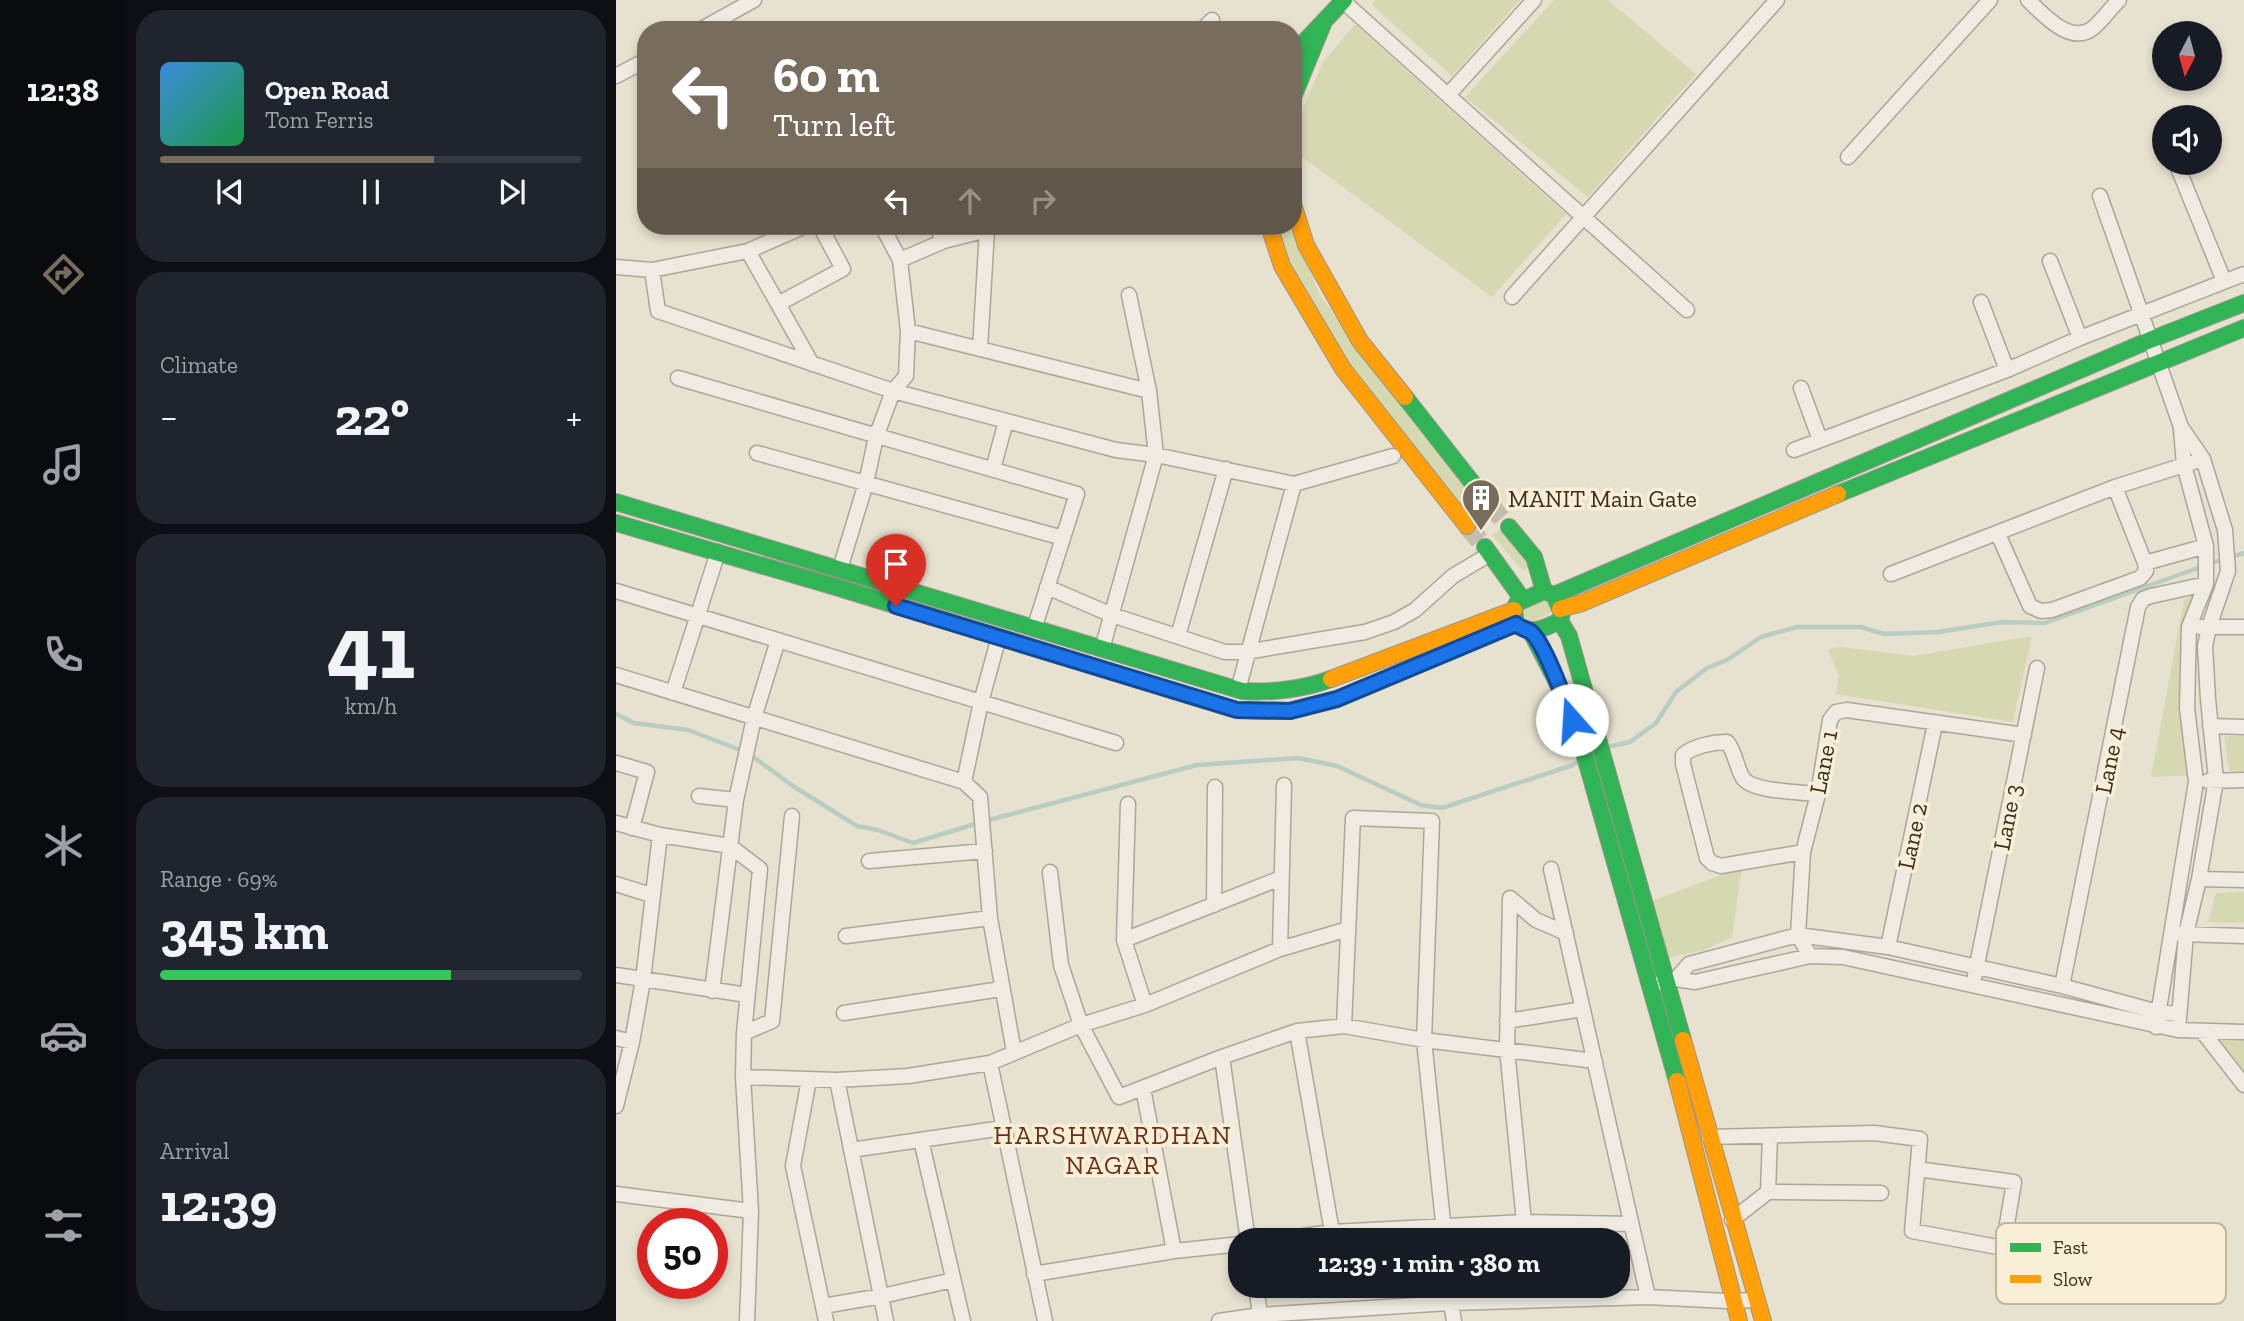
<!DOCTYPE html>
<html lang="en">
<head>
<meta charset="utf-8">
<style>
	:root { --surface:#171b24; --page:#20242c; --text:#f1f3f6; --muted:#9ea1a6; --line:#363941; --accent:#786d5d }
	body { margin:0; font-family:"Zilla Slab",serif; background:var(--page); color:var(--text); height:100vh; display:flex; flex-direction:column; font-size:26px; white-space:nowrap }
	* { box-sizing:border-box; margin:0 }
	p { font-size:23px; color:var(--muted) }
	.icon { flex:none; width:38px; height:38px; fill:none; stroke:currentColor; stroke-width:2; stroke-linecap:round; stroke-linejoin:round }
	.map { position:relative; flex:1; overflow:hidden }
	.drawer { display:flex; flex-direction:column; gap:10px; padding:10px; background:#0d0f14; width:490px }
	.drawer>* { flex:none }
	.hud { position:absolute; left:21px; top:21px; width:665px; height:214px; border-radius:28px; box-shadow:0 4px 10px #0003; background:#786d5d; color:#fff; overflow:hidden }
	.needle { width:46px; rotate:186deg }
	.controls { position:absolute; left:1536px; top:21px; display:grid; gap:14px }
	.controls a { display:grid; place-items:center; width:70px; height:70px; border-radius:50%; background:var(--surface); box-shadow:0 4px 10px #0003; font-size:35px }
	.speed { position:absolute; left:21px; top:1208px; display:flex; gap:14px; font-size:35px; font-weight:700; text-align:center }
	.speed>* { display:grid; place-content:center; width:91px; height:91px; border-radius:50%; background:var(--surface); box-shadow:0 4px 10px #0003; line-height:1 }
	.speed .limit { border:10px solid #d22; background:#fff; color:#111 }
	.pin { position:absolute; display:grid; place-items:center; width:60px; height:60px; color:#fff; margin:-72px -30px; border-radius:50% 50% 50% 0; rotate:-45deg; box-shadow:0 0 7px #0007 }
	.pin .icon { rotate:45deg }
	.me { position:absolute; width:77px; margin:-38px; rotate:341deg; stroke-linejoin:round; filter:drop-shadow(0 0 5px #0008) }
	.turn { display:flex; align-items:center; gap:24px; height:147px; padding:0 21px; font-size:32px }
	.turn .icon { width:91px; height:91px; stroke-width:2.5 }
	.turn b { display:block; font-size:49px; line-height:60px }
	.lanes { display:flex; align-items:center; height:66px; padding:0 21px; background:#0003; justify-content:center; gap:35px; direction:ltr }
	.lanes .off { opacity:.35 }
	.big { font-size:52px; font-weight:700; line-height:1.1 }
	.drawer .tile { flex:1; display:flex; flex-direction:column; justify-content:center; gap:10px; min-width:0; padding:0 24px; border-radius:28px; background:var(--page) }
	.drawer .dial { align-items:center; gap:0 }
	.dial b { font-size:91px; line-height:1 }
	.song { display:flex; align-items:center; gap:21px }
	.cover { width:84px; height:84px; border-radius:10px; background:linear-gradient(135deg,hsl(210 70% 55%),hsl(140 70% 35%)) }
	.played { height:7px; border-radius:4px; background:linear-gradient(90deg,var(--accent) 65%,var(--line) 65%) }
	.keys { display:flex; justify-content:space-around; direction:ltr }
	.heat { display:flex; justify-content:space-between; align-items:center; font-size:38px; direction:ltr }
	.charge { height:10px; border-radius:5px; background:linear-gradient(90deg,#34c759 69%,var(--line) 0) }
	.trip { position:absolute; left:612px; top:1228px; width:402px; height:70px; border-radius:28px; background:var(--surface); box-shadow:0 4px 10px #0003; font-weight:700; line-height:70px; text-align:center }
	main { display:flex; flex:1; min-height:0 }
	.tabs { display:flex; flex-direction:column; width:126px; justify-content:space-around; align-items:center; background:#090b0e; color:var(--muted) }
	.tabs .icon { width:49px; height:49px }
	.tabs .selected { color:var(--accent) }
	.tabs b { font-size:32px; color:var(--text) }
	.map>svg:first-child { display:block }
</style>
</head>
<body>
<main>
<nav class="tabs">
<b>12:38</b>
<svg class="icon selected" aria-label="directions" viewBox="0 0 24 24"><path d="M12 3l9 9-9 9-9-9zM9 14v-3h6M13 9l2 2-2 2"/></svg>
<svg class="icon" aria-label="music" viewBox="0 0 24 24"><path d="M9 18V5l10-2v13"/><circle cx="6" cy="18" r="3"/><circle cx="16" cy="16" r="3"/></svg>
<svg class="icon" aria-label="phone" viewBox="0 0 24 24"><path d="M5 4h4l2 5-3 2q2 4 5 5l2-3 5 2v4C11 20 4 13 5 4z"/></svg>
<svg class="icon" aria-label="climate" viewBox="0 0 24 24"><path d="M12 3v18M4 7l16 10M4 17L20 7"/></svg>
<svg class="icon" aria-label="car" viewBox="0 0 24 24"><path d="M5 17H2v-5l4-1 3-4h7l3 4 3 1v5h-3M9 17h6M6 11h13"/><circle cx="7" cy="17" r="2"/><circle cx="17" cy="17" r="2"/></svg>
<svg class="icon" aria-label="filters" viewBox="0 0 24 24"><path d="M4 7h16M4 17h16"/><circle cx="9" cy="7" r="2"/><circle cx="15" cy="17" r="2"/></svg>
</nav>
<section class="drawer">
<div class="tile">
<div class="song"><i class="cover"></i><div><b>Open Road</b><p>Tom Ferris</p></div></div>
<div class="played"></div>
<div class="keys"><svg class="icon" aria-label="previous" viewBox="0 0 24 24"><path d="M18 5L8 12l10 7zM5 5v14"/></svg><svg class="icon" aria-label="pause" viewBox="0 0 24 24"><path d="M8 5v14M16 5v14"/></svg><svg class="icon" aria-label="next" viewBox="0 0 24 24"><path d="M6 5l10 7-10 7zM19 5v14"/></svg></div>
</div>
<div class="tile"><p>Climate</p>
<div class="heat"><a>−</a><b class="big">22°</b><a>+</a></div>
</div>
<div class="tile dial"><b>41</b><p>km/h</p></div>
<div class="tile"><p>Range · 69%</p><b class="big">345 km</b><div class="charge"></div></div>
<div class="tile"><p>Arrival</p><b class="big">12:39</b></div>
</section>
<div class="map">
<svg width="1628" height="1321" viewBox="0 0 1628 1321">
	<rect width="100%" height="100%" fill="#e7e1d0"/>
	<path fill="#d6d8b2" d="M760 0H904L836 76 756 5Z
		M938 0H992L1080 74 972 197 849 97Z
		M739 24 950 214 876 297 681 153 687 108 707 62Z
		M662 226H677L704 296 870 510 857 520 724 356 674 262Z
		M885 529 907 552 913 567 907 571 876 535Z
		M1583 592 1576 628 1582 775 1535 777 1568 600Z
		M930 599 936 612 914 623 907 616V607Z
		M1416 636 1397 722 1220 694 1223 676 1212 649 1225 647 1298 656Z
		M1608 736H1628V772L1613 771Z
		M1126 867 1116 937 1088 950 1052 958 1033 902Z
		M1628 892V923L1592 922 1600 893Z
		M1594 1038 1628 1039V1074Z"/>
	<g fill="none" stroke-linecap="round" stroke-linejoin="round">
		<path stroke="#bacdc2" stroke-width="4.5" d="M1615 557 1628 553
			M0 714 18 723 72 730 132 753 177 786 241 826 262 830 297 843 369 821 581 765 682 758 721 766 805 805 826 808 957 765 965 760
			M991 747 1014 742 1040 723 1060 692 1091 668 1111 660 1145 637 1181 627H1245L1268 634 1322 632 1386 622 1429 623 1607 559"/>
		<path stroke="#c5bdad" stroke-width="19" stroke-dasharray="19 10" stroke-linecap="butt" d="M873 504 893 527
			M851 526 869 547"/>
		<defs>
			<path id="street" d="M1412 0C1427 14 1454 46 1477 28 1486 21 1494 9 1503 0
				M727 1 1071 310
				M84 30 138 0
				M586 30 596 20
				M0 76 30 60
				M832 95 918 0
				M1232 157 1374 0
				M1560 163 1608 281
				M320 226 328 241
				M132 251 196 364
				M284 260 328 241 371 230 374 226
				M1434 261 1464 338
				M0 267 36 270 132 251 189 226
				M36 270 42 311 277 391 500 450 540 455 678 484 777 456
				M513 295 533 391
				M896 297 1161 0
				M1365 302 1391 370
				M162 304 227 269 204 226
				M292 331 533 391 540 455 486 649
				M364 349 371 230
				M62 378 461 494 418 629
				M1185 388 1204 440
				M1178 450 1391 370 1464 338 1628 274
				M141 453 447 538
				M377 469 390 421
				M1499 487 1529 563
				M1382 534 1414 606 1425 611 1436 610 1524 578 1530 571 1529 563 1590 546
				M224 569 250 483 260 437 277 391 290 376 292 331 284 260 266 226
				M1275 574 1499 487 1587 459
				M431 587 496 615 609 652H630L749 632 778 622 799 610 837 576 874 554
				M0 591 500 743
				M1584 627H1628
				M562 636 610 469
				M0 675 348 782 364 797 374 918 398 1052
				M622 690 678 484
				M57 693 102 552
				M1594 726 1628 727
				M0 763 31 772 16 828
				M1592 781 1628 780
				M348 782 365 702 383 637
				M83 796 120 800
				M512 804 508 940 529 1005
				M0 823 44 835 114 846 144 869 128 1033 127 1077 135 1211 131 1321
				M1187 852 1105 866 1096 863 1091 858 1067 764V755C1077 746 1098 742 1111 742 1120 753 1120 767 1127 778 1136 792 1185 792 1202 794
				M253 861 369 851
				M935 869 1032 1297
				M434 872 445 965 465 1025 503 1097 606 1057 681 1031 728 1026 808 1040 979 1061
				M1583 879 1628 880
				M0 884 35 895
				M598 905 599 787
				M1564 934 1628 936
				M230 936 374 918
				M508 940 665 878
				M1272 947 1319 724
				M664 949 668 785
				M1194 956 1182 935 1187 852 1202 794 1214 720 1220 712 1231 710 1408 735
				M0 975 131 995
				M1359 975 1421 668
				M1060 979 1073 964 1182 935 1272 947 1446 986 1542 1012 1563 1014
				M1044 983 1060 979 1079 982 1194 956 1227 957 1562 1030 1570 934 1583 879 1600 780 1592 699 1589 646 1593 627 1612 571 1609 530 1587 459 1565 427 1484 196
				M1446 986 1522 607 1527 599 1535 596 1590 584
				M96 991 120 800 138 718 162 640
				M228 1013 385 989
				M891 1021 967 1009
				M728 1026 737 818 816 821 808 1040 829 1241
				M1540 1027 1580 782 1571 708 1573 627 1590 584V546L1568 465 1565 429
				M1562 1030 1628 1032
				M681 1031 716 1232
				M1586 1031 1628 1085
				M128 1033 156 1021 176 816
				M0 1038 16 1042
				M606 1057 632 1241
				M374 1063 429 1321
				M127 1077 221 1080 292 1076 374 1063 465 1025 529 1005 664 949 732 929
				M193 1079 177 1166 210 1321
				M221 1080 270 1321
				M527 1088 558 1251
				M0 1106 16 1042 27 980 44 835
				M1093 1137 1258 1133 1304 1139 1296 1231 1387 1248 1585 1276
				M305 1140 347 1321
				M235 1150 387 1128
				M1301 1169 1398 1182 1387 1248
				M1152 1192 1265 1193
				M0 1194 135 1211
				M1116 1220 1152 1192 1154 1136
				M908 1222 891 1049 894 898 920 920 950 933
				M650 1241 716 1232 908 1222 1015 1224
				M418 1274 558 1251 625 1244
				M640 1286 645 1321
				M832 1286 838 1321
				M207 1306 266 1296 337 1280
				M603 1321 644 1315 833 1303 1032 1297 1111 1301 1139 1300"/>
			<path id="fast" d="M677 54 728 0
				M677 97 707 24
				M789 397 873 504
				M1222 494 1628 328
				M0 502 626 691C655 693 688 689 715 679
				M0 523 220 587 620 710 674 711 721 699 900 624
				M893 527 918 557 928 591
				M869 547 907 600
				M928 591 938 595 946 613 944 621C928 628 916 636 900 624L898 610 901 603Z
				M938 595 1534 340 1628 303
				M944 621 953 636 1067 1040
				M915 632 945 690 968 753 1061 1081"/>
			<path id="slow" d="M677 204 690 245 744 341 789 397
				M653 226 666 266 727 369 851 526
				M944 609 966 603 1222 494
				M715 679 898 610
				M1067 1040 1147 1321
				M1061 1081 1123 1321"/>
		</defs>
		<use href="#street" stroke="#ada698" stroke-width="17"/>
		<use href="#fast" stroke="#9c9588" stroke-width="18"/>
		<use href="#slow" stroke="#9c9588" stroke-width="18"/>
		<use href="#street" stroke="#efebe2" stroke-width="14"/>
		<use href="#fast" stroke="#30b455" stroke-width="16"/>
		<use href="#slow" stroke="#ff9f0a" stroke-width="16"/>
	</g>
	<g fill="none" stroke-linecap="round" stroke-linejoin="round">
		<defs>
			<path id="route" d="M280 606 621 710 674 711 721 699 900 624C904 628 910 629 915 632 929 644 949 701 956 720"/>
		</defs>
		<use href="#route" stroke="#114b97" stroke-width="18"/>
		<use href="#route" stroke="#1a73e8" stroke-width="12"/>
	</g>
	<defs>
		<symbol id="building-pin" viewBox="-11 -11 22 30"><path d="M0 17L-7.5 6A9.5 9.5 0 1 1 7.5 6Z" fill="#786d5d" stroke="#f8efd6"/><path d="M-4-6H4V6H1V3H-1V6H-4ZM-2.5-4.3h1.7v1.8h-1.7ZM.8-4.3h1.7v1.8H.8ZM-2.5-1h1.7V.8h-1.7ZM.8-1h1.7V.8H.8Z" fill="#fff"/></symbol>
	</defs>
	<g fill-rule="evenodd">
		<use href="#building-pin" x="843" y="476" width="44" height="60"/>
	</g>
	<g text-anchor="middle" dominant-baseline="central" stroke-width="7" stroke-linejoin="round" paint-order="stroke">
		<g font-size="24" fill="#3d2e1f" stroke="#f8efd6" text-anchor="start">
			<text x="892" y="498">MANIT Main Gate</text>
		</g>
		<g font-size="24" fill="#3d2e1f" stroke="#f8efd6">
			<text transform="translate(1493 760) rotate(-79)">Lane 4</text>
			<text transform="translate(1207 762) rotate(-79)">Lane 1</text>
			<text transform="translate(1391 817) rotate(-79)">Lane 3</text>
			<text transform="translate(1296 836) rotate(-78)">Lane 2</text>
		</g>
		<g font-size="26" letter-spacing="2" fill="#6c2f1c" stroke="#f8efd6">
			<text x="497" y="1135">HARSHWARDHAN<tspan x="497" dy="30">NAGAR</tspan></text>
		</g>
	</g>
	<rect x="1380" y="1223" width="230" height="81" rx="10" fill="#f8efd6" stroke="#c0b59f" stroke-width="2"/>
	<rect x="1394" y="1243" width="31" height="9" fill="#30b455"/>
	<rect x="1394" y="1275" width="31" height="8" fill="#ff9f0a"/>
	<g font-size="19" fill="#3d2e1f">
		<text x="1437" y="1254">Fast</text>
		<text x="1437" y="1286">Slow</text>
	</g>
</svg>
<div class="controls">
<a><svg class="needle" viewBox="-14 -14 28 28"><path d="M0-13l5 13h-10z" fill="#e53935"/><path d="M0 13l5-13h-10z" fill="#9ea1a6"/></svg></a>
<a><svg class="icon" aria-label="sound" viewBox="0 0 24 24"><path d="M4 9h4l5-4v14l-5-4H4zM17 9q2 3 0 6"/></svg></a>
</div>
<div class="speed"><div class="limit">50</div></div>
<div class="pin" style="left:280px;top:606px;background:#d93025"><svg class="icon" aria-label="arrive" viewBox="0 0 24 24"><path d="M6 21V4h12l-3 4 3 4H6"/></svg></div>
<svg class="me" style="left:956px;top:720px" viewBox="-20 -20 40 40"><circle r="19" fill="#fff"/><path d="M0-13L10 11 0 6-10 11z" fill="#1a73e8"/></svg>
<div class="trip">12:39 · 1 min · 380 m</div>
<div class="hud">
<div class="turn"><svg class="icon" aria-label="left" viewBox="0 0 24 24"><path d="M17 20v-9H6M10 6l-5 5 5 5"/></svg><div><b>60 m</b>Turn left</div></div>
<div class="lanes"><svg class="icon" aria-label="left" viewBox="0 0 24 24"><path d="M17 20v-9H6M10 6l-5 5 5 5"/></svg><svg class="icon off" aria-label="ahead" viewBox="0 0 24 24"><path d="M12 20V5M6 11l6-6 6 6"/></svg><svg class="icon off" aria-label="right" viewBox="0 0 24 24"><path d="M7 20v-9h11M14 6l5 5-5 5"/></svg></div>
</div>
</div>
</main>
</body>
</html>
